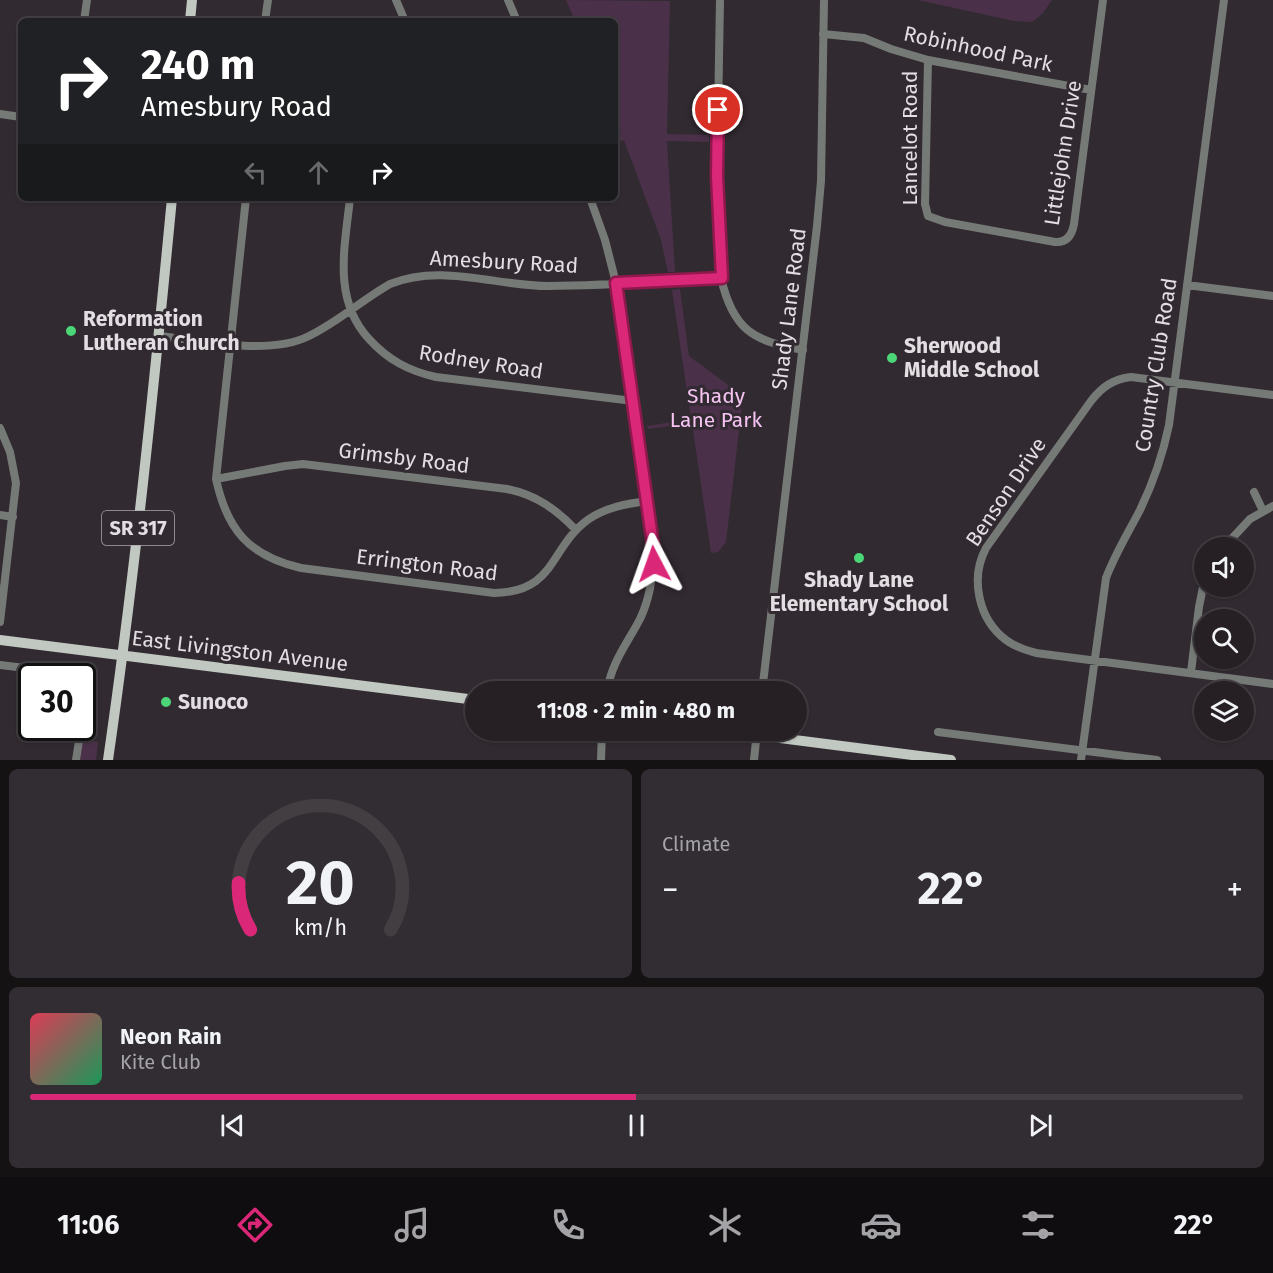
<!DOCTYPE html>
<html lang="en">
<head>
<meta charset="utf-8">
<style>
	:root { --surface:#262025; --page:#322d32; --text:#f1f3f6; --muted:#a4a3a7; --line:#423e42; --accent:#db2777 }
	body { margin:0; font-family:"Fira Sans",sans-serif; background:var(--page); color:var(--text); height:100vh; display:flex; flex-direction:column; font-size:22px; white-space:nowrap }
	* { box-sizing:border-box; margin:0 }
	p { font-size:20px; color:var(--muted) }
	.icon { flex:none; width:33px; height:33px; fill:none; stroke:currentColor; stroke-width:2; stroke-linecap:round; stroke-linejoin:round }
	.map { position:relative; height:760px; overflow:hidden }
	.side { display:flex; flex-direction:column; gap:9px; padding:9px; background:#151214; flex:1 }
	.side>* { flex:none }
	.banner { position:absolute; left:18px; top:18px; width:600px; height:183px; border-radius:9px; box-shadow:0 2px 4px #0004,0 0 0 2px var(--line); background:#202124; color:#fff; overflow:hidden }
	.tools { position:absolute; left:1194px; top:537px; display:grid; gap:12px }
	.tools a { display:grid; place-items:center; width:60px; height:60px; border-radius:50%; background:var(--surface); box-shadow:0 2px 4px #0004,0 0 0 2px var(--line); font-size:30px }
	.speed { position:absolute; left:18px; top:663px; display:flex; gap:12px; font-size:30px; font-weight:700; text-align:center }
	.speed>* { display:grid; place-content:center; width:78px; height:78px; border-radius:50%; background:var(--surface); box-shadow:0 2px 4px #0004,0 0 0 2px var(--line); line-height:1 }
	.speed .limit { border:3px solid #111; border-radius:9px; background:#fff; color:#111 }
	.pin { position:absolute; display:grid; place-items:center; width:51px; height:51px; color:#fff; margin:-26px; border:3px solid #fff; border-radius:50%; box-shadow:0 2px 6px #0007 }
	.me { position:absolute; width:66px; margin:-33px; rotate:356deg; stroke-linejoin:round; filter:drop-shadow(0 0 4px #0008) }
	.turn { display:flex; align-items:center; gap:21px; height:126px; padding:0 24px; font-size:27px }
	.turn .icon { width:78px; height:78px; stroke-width:2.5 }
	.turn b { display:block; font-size:42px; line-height:51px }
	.lanes { display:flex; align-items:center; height:57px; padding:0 24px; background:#0003; justify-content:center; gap:30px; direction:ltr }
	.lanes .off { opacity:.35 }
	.big { font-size:45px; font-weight:700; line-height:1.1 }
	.side .card { flex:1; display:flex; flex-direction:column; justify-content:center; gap:9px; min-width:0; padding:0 21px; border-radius:9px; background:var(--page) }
	.side .dial { align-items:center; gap:0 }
	.dial svg { height:156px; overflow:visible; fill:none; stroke:var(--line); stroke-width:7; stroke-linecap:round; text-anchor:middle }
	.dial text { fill:var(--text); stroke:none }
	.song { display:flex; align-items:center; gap:18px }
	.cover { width:72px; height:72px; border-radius:9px; background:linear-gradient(135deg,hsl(350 70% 55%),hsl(150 70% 35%)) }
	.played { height:6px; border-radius:3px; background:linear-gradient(90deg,var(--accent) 50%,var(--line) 50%) }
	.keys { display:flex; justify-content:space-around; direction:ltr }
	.heat { display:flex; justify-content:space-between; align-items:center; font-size:33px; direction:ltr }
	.side .tiles { flex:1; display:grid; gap:9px; grid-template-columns:1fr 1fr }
	.card:last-child { grid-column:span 2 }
	.trip { position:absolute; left:465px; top:681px; width:342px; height:60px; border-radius:30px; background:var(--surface); box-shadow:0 2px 4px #0004,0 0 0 2px var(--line); font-weight:700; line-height:60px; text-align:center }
	.dock { display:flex; height:96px; justify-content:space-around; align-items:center; background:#0f0d0f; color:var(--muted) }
	.dock .icon { width:42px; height:42px }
	.dock .current { color:var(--accent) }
	.dock b { font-size:27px; color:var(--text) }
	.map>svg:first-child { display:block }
</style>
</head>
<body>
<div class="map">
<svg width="1273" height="760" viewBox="0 0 1273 760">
	<rect width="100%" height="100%" fill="#322a31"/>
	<path fill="#4a3149" d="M566 0 670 1 667 134 709 135V142L667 141 675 272H668L661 240 624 140 615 143V135L621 132 615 117V21H575Z
		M918 0H1052L1043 13 1032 22 1014 21Z
		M680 289 689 356 743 396 726 542 718 552 711 553 692 423 648 429 647 426 691 419 672 290Z
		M83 740 98 742 96 760H80Z"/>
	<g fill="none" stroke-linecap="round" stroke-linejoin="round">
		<path stroke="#767a77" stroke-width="8" d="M396 0 405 21
			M508 0 517 21
			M720 0 717 175 721 278C733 330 753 341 803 350
			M84 21 87 0
			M265 21 268 0
			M823 34 864 38 891 49 928 60 1091 90
			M928 60 925 204 928 216 945 222 1055 242C1067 243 1072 235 1074 224L1103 0
			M0 114 21 117
			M246 198 216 479C227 530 249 556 301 568L494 593C557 592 549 547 589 519 607 507 626 504 647 501
			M350 198C345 247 332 299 369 339 388 360 409 371 436 377L633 401
			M590 198 605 240 616 283 653 545C654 571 651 596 640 619 627 644 611 663 607 692
			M1187 285 1273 296
			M160 336C203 341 269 356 309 336 338 322 362 300 390 284 441 263 496 286 548 286 606 286 664 281 721 278
			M1273 395 1131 377C1113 379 1102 387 1091 401L986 548C970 578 978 619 1006 640 1015 647 1026 650 1036 653L1273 684
			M0 428 10 452 16 483 0 622
			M216 479 285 466 303 464 507 489C536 495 556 509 576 530
			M1254 492 1263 511
			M0 515 13 517
			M1223 548 1250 519 1273 506
			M0 665 58 672
			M1191 672 1199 607 1204 582
			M762 692 817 226 821 181 824 0
			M82 716 83 714
			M938 732 1157 760
			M76 760 81 728
			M601 760 602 730
			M754 760 757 731
			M1081 760 1106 578C1115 554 1128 533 1140 510 1153 483 1163 454 1169 425L1224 0"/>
		<path stroke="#c0c8c1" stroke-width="10" d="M190 21 192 0
			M0 640 476 700
			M717 730 951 760
			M108 760C135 573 154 386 172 198"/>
	</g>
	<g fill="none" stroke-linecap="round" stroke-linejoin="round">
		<defs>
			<path id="route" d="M654 564 653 545 616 283 722 278 717 176 718 110"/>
		</defs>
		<use href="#route" stroke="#8e194d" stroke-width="15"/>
		<use href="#route" stroke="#db2777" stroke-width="10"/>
	</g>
	<g fill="#4bd677" stroke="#322a31" stroke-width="2">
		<circle cx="71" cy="331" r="6"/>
		<circle cx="892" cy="358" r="6"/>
		<circle cx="859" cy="558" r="6"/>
		<circle cx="166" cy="702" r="6"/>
	</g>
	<g text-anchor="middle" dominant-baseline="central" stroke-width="6" stroke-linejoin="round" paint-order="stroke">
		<rect fill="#322a31" stroke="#ada8ad" stroke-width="1.5" x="102" y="511" width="72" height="34" rx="4.5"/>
		<g font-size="20" font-weight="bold" fill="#e2dee2">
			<text x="138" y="528">SR 317</text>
		</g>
		<g font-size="21" fill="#e2dee2" stroke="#322a31">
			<text transform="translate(978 49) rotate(12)">Robinhood Park</text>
			<text transform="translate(910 138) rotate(-90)">Lancelot Road</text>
			<text transform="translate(1063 153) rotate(-81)">Littlejohn Drive</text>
			<text transform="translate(504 262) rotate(3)">Amesbury Road</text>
			<text transform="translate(789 309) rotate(-83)">Shady Lane Road</text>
			<text transform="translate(481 362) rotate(9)">Rodney Road</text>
			<text transform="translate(1156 365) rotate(-81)">Country Club Road</text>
			<text transform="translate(404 458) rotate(7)">Grimsby Road</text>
			<text transform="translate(1006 492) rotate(-56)">Benson Drive</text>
			<text transform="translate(427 565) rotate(7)">Errington Road</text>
			<text transform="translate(240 651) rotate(7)">East Livingston Avenue</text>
		</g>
		<g font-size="21" font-weight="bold" fill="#e2dee2" stroke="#322a31" text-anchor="start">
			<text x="83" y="319">Reformation<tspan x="83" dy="24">Lutheran Church</tspan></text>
			<text x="904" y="346">Sherwood<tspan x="904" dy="24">Middle School</tspan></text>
			<text x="859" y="580" text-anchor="middle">Shady Lane<tspan x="859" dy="24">Elementary School</tspan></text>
			<text x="178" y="702">Sunoco</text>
		</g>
		<g font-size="21" fill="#f4c3f1" stroke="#322a31">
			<text x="716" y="396">Shady<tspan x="716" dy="24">Lane Park</tspan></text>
		</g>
	</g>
</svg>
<div class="tools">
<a><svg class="icon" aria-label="sound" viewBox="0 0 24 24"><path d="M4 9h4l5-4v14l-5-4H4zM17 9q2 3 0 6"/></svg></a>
<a><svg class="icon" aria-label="search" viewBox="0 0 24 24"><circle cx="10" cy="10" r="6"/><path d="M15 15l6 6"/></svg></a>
<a><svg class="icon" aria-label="layers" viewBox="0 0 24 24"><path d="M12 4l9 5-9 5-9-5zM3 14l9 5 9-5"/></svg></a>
</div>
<div class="speed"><div class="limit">30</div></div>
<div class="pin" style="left:718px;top:110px;background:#d93025"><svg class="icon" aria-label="arrive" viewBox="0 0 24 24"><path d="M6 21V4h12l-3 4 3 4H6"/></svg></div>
<svg class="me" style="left:654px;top:564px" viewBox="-20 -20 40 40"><path d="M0-17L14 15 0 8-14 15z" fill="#db2777" stroke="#fff" stroke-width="4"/></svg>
<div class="trip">11:08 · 2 min · 480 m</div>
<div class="banner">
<div class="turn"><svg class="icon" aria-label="right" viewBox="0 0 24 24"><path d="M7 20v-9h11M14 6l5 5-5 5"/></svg><div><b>240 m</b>Amesbury Road</div></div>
<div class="lanes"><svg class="icon off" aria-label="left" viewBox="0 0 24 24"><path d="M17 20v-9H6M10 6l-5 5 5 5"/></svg><svg class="icon off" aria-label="ahead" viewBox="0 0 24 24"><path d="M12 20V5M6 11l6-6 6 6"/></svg><svg class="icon" aria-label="right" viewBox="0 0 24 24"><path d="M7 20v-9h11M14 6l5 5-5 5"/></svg></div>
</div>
</div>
<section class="side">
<div class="tiles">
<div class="card dial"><svg viewBox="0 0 100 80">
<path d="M14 69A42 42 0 1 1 86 69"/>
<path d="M14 69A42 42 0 0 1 8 45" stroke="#db2777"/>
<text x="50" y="56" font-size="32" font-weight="700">20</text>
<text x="50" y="72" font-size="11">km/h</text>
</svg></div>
<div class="card"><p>Climate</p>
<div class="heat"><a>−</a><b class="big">22°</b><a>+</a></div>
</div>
<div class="card">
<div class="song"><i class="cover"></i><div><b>Neon Rain</b><p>Kite Club</p></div></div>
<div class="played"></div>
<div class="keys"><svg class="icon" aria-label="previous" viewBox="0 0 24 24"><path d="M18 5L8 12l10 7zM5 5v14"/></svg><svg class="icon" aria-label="pause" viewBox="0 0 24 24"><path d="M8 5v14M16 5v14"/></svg><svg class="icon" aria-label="next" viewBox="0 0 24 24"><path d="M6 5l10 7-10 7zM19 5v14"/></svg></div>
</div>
</div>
</section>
<nav class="dock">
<b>11:06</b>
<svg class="icon current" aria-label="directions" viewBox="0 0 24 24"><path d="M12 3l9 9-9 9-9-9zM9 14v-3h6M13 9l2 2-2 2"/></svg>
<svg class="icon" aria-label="music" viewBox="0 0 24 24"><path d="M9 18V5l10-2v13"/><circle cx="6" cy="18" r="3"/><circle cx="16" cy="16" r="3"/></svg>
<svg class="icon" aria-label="phone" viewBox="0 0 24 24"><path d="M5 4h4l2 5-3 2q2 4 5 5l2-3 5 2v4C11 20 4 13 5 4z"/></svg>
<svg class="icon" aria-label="climate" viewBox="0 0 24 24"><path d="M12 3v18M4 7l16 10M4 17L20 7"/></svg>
<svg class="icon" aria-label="car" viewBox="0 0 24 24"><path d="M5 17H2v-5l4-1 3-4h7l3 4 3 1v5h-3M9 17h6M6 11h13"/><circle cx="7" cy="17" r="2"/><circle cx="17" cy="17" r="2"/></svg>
<svg class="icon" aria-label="filters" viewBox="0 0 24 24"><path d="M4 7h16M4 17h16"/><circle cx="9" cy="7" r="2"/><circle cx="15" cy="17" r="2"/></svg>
<b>22°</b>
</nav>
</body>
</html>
